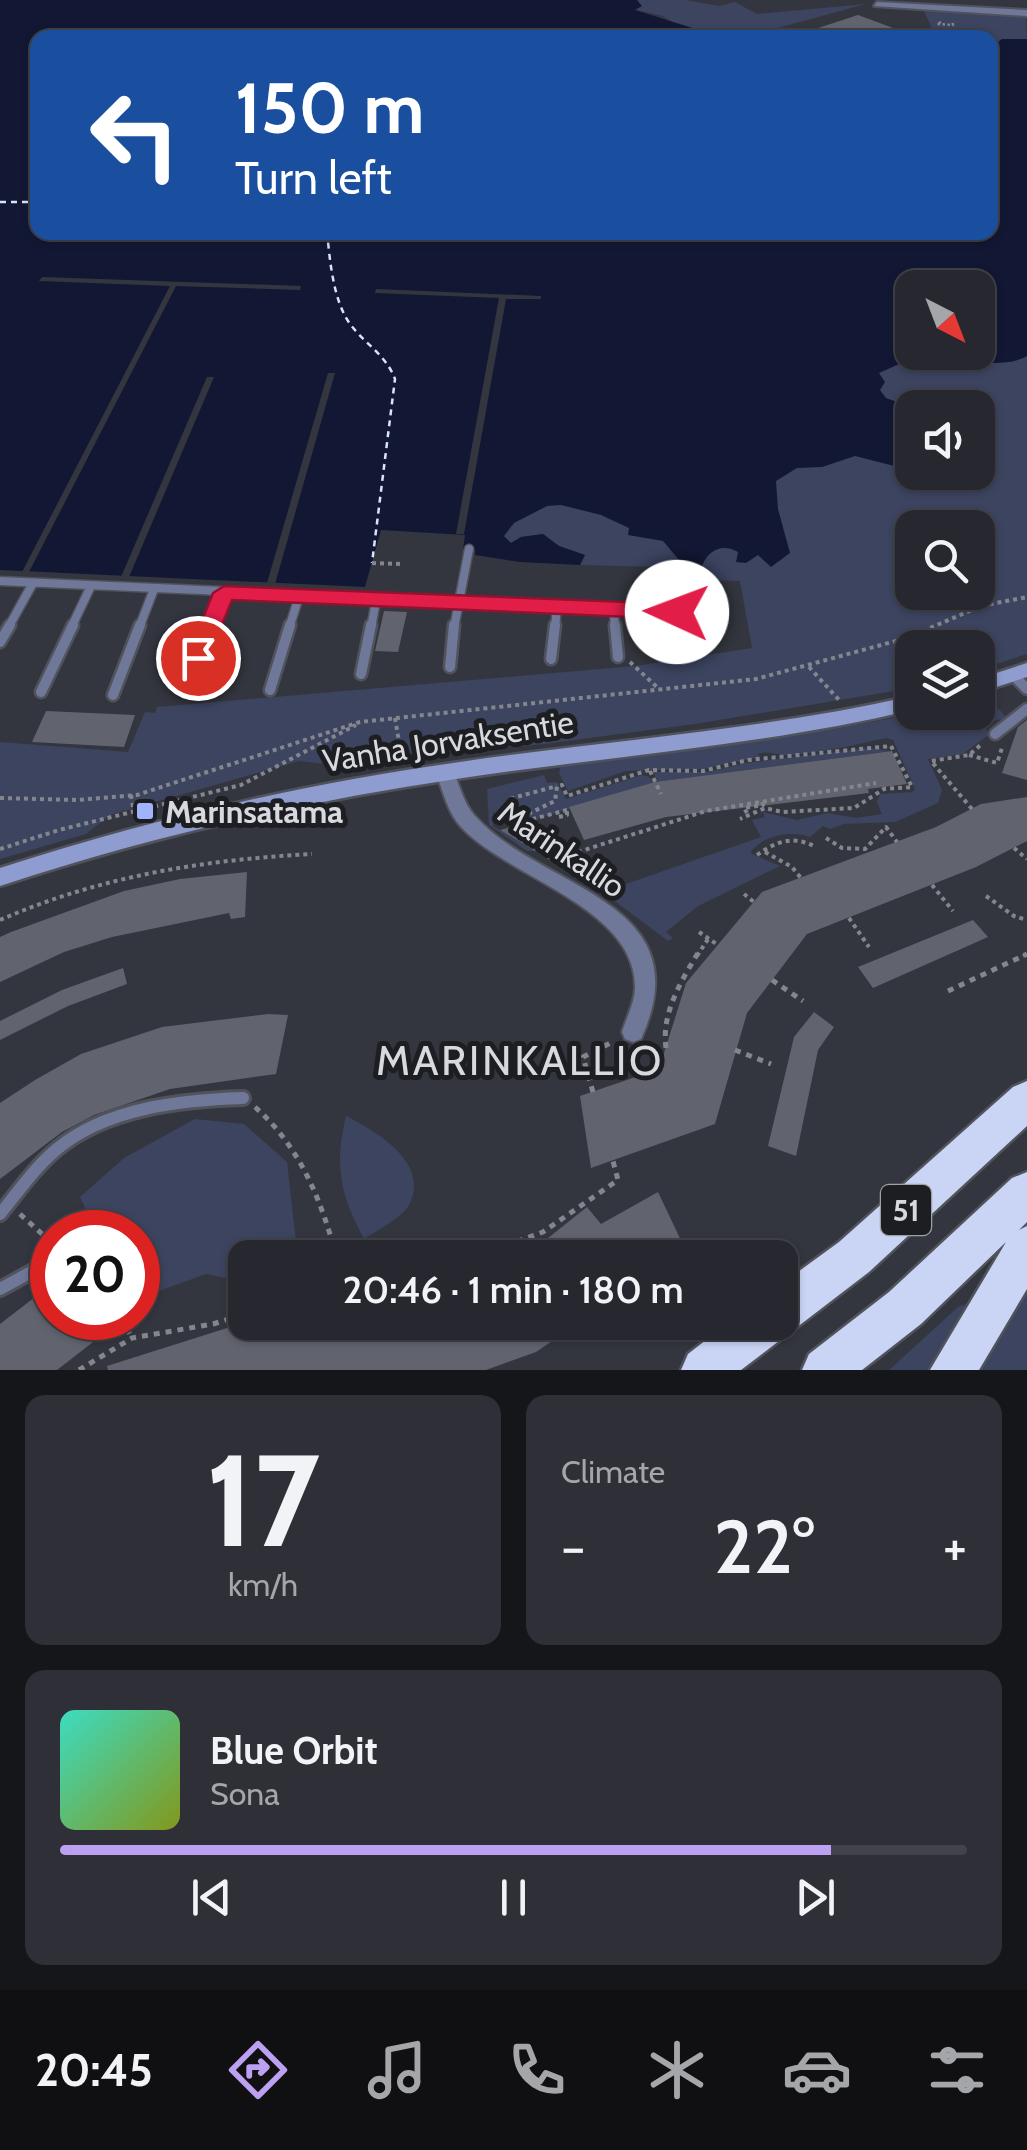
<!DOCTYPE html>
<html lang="en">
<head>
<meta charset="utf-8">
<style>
	:root { --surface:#27282f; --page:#2f3037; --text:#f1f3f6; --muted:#a4a6aa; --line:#43444b; --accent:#bca0f2 }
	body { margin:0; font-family:Cabin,sans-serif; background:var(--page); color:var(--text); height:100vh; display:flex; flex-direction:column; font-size:38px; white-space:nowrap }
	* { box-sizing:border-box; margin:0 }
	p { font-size:32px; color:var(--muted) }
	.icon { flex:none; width:55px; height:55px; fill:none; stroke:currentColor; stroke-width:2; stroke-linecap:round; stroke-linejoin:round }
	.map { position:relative; height:1370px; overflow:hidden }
	.side { display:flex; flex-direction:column; gap:25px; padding:25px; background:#15161a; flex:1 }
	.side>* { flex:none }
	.top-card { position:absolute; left:30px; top:30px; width:968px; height:210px; border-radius:20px; box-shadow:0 2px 8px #0004,0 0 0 2px var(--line); background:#1a4fa0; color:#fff; overflow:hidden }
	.needle { width:65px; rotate:138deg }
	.tools { position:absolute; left:895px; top:270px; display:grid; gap:20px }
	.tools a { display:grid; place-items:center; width:100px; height:100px; border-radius:20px; background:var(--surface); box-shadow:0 2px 8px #0004,0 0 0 2px var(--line); font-size:50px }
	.speed { position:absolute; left:30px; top:1210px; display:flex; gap:20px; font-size:50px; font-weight:700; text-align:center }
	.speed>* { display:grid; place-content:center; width:130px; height:130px; border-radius:50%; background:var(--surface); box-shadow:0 2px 8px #0004,0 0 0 2px var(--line); line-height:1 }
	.speed .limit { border:15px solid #d22; background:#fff; color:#111 }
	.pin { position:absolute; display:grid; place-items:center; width:85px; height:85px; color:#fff; margin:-42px; border:5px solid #fff; border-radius:50%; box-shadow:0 2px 10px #0007 }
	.me { position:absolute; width:110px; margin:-55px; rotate:272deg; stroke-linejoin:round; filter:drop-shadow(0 0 8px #0008) }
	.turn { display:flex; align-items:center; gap:35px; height:210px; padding:0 40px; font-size:45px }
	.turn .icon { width:130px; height:130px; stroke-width:2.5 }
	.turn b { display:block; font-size:70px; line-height:85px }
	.big { font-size:75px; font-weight:600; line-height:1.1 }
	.side .card { flex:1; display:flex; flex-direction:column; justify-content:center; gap:15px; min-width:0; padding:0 35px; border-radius:20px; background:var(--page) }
	.side .dial { align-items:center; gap:0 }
	.dial b { font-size:130px; line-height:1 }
	.song { display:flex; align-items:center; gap:30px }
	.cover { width:120px; height:120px; border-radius:15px; background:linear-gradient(135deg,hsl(170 70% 55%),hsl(70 70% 35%)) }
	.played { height:10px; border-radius:5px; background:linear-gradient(90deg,var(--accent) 85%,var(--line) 85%) }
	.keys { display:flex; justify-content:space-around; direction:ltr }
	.heat { display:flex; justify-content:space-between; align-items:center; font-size:55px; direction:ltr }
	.side .tiles { flex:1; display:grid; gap:25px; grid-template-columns:1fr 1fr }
	.card:last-child { grid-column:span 2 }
	.trip { position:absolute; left:228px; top:1240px; width:570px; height:100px; border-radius:20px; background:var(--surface); box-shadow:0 2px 8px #0004,0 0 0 2px var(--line); font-weight:600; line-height:100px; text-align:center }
	.tabs { display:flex; height:160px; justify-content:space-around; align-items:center; background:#101013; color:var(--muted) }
	.tabs .icon { width:70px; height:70px }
	.tabs .active { color:var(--accent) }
	.tabs b { font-size:45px; color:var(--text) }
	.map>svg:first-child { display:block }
</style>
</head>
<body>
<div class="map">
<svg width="1027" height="1370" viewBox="0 0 1027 1370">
	<rect width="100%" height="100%" fill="#34363f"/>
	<path fill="#3c4460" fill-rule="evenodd" d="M637 0H686L719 6 735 2 757 14 866 4 741 38 676 37 678 26 663 16 633 9 641 6Z
		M923 9 1026 15 1027 39H1002L990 74V38L936 37Z
		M1027 274V654L978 670V648H912V688L695 724 544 744 395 757 350 767 299 761 110 815 86 834 0 859V742L128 752 145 712 155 713 157 707 635 666 752 648 740 581 678 579 661 567 580 565 585 555 559 546 543 534 521 537 511 543 495 530 548 490 763 553 770 566 741 372 912 352H978ZM912 408H978V472H912ZM912 528H978V592H912Z
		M978 706 1000 710 1007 719 995 720 986 728 988 735 963 754 928 759 942 790 938 803 895 822 844 824 830 829 823 826 810 837C791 830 762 835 750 853L780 866 698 906 666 932 673 938 668 941 603 892 761 837 752 820 765 817 763 812 797 820 827 813 856 818 882 814 877 802 880 794 912 792 915 789 893 740 886 738C856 745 823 752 789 755 777 756 770 750 757 754L760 757 702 769 626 771 568 791 559 773 561 767 835 729 919 713 978 712Z
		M869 748 890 751 672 780 661 787 653 772H709L746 763Z
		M544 775 547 783 557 782 566 799 642 775 649 777 653 783 518 825 493 812V826L535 851H527L489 825 487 789Z
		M346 1116C376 1131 431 1163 409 1205 402 1218 377 1230 364 1239 340 1195 334 1166 346 1116Z
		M195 1119 244 1124 287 1162 296 1242 266 1257 245 1258V1268L226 1278 206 1274 159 1291 138 1276V1232H97L80 1197 124 1158Z
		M1027 1288V1370H975Z
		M966 1304 932 1370H889L958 1307Z"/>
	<path fill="#121834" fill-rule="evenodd" d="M0 0H637L642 6 635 10 721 37 38 38V232H990V48L1002 39H1027V356C997 374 931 350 908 360 898 364 889 369 879 373L885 382 880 390 886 398 913 408 912 464 906 469 855 456 822 467 797 468 776 481 778 509 790 553 771 567 758 555 746 563 736 562 738 552C723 543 708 550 702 566L685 567 663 541 628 535 629 528 601 515 561 505 547 506 514 523 504 536 511 543 521 537 543 534 559 546 585 555 580 565 520 562 475 555V550L463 549 465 535 381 530 365 587 0 570ZM912 288H978V352H912Z"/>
	<path fill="#34363f" d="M42 277 301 286 300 290 176 286 29 572H22L170 286 39 281Z
		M376 289 541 296V299H506L464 534H456L499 298 375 293Z
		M328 373H335L275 584 267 583Z
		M207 377H214L129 577H121Z"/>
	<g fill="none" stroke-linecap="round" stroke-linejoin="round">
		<path stroke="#dbe2fa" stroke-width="2.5" stroke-dasharray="6 5" stroke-linecap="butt" d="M0 202H38
			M327 232C330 261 333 300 350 324 365 344 386 355 395 379L372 563"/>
	</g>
	<path fill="#61646e" d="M858 15 904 32 903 36 812 30Z
		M384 611 407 612 398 652 375 651Z
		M46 711 135 715 124 747 32 742Z
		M1027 720V780L1002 773 1018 727Z
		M892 751 907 784 868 789 869 793 666 817 584 840 569 807 655 782Z
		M1027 797V841L976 867 807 934 747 1013 715 1124 591 1168 580 1096 659 1069 686 983 762 892 936 827 981 804Z
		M534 821 550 860 500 830Z
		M247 872 245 917 231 919 229 913 112 937 64 952 0 982V937L11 932 124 891 180 879Z
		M973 920 988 937 873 988 858 967Z
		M123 968 127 984 68 1006 0 1040V1021L62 990Z
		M814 1012 834 1027 818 1050 796 1156 768 1146 794 1037Z
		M268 1014 288 1015 276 1074 170 1089 94 1115 62 1132 0 1179V1103L35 1080 81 1054 162 1027Z
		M658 1192 686 1251 676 1258H523L587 1207 601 1224Z
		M52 1284V1318H124L57 1370H0V1324Z
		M246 1322H580L536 1352 486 1370H108L107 1366Z"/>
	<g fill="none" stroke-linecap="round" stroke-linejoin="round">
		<defs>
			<path id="lane-far2" d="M0 581 708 613
				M614 610 615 628
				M8 628 33 583
				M71 628 91 586
				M139 628 154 589
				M210 628 224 593
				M289 628 299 597
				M371 628 376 601
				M454 628 469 549
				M555 628 557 607"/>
			<path id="lane-far1" d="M615 625 618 657
				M0 642 10 625
				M551 659 555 625
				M450 667 454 625
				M361 674 371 625
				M1013 675 1027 689
				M270 690 290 625
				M185 691 211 625
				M41 692 73 625
				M113 695 140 625
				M995 734 1027 709"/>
			<path id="lane" d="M0 1214C18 1192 35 1167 57 1149 106 1108 181 1100 243 1098
				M0 1289 42 1266"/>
			<path id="street" d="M877 2 1027 10V16L874 6Z
				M445 766 452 768C459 783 463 803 475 816 542 891 704 899 641 1039L633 1042 625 1039 622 1032C626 1019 635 1002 635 988 637 908 509 878 462 828 448 814 443 791 436 773L438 768Z"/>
			<path id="secondary" d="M1027 663V677L978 693V679Z
				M912 696V710C762 746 608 756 456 779 301 802 149 837 0 886V868C150 819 303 784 460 762 611 740 763 730 912 696Z"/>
			<path id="highway" d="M1027 1081V1126L869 1272 741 1370H681L688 1354 729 1322H780V1285L839 1242 1013 1087Z
				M1027 1172V1222L1019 1230 1027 1226V1289L979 1370H930L1006 1242 921 1324 862 1370H802L809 1354 889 1292 1012 1178Z"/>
		</defs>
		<use href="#lane-far2" stroke="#51535c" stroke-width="11"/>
		<use href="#lane-far1" stroke="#51535c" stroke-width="15"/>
		<use href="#lane" stroke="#51535c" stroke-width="18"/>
		<use href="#street" stroke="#51535c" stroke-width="4"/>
		<use href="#secondary" stroke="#51535c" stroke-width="5"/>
		<use href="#highway" stroke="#51535c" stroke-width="5"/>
		<path stroke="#84868e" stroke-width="2.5" stroke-dasharray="2.5 2.5" stroke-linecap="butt" d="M941 22 937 24 953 25 952 21"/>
		<path stroke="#84868e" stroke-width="4" stroke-dasharray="4 4" stroke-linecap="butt" d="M372 563 400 564
			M630 662 659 689
			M809 667 840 701
			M395 718 402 760
			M969 755 997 763 1002 748
			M650 771 661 794
			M131 795 134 813
			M0 798 77 800 137 795 360 722 756 679 907 638 981 606 1027 597
			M972 809 931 761 969 755 983 743
			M567 810 533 819 530 813 555 801 557 786 562 785 567 796 649 770 703 771 748 760 891 746 912 787 884 789 854 808 782 812 765 808 740 819
			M529 813 518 816 509 799 557 786
			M747 813 744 808 763 805 762 801
			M559 817 567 815V810
			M826 838 842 848 865 849 886 827 897 842
			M1014 848 1027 859
			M0 849 59 830 241 785 356 725
			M539 852 572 842
			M578 852 706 811 876 783
			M765 852 792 867 801 878
			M757 855C777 841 793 835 816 847
			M932 885 953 911
			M744 894 754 902
			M986 896 1014 916 1027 920
			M849 918 869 947
			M0 920C101 876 203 860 312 854
			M699 932 718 945
			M697 956 708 939
			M1023 956 1027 954"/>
		<path stroke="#84868e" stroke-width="5" stroke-dasharray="6 6" stroke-linecap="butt" d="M772 980 803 1001
			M948 991 1027 954
			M666 1048C661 1014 681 981 698 953
			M735 1050 771 1064
			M593 1092 583 1057 614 1041
			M255 1107C301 1148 321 1200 337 1258
			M20 1214 52 1243
			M472 1258 543 1232 618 1180 613 1161
			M121 1318 132 1338
			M79 1370 132 1338 213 1324 245 1314"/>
		<use href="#lane-far2" stroke="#6f7899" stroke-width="8"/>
		<use href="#lane-far1" stroke="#6f7899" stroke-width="10"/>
		<use href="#lane" stroke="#6f7899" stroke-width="12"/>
		<use href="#street" fill="#6f7899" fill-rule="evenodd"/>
		<use href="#secondary" fill="#8e9cd0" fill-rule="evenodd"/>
		<use href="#highway" fill="#cad4f4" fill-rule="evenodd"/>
	</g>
	<path fill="#e11d48" stroke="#92132f" stroke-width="2.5" d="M224 586 677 604 688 612 677 619 232 600 206 664H190L187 658 213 593Z"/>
	<rect fill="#a0b3fd" stroke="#1d1e22" stroke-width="4" x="135" y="801" width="20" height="20" rx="5"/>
	<g text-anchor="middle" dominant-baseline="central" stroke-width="10" stroke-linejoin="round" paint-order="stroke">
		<rect fill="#1d1e22" stroke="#9fa1a6" stroke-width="2.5" x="881" y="1185" width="50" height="50" rx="8"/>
		<g font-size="30" font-weight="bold" fill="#d7d9df">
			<text x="906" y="1210">51</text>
		</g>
		<g font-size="32" fill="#d7d9df" stroke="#1d1e22">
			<text transform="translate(448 741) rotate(-9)">Vanha Jorvaksentie</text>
			<text transform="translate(562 849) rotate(34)">Marinkallio</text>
		</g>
		<g font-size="32" font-weight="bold" fill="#d7d9df" stroke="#1d1e22" text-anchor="start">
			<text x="165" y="811">Marinsatama</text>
		</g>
		<g font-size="42" letter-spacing="2.5" fill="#d7d9df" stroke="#1d1e22">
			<text x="520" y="1060">MARINKALLIO</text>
		</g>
	</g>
</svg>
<div class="tools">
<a><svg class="needle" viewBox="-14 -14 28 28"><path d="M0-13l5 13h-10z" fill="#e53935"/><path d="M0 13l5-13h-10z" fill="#a4a6aa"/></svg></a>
<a><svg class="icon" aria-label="sound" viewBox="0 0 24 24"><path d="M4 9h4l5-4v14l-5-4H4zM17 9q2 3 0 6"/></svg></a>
<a><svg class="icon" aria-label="search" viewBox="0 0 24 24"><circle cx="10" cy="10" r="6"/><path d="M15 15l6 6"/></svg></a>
<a><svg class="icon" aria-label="layers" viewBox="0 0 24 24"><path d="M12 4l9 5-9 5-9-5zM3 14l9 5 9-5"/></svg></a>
</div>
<div class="speed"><div class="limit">20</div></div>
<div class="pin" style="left:198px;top:658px;background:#d93025"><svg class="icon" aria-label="arrive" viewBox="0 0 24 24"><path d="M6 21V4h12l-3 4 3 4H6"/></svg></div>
<svg class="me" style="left:677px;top:612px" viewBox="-20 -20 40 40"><circle r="19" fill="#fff"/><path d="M0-13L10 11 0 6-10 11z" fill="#e11d48"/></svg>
<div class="trip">20:46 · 1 min · 180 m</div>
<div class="top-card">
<div class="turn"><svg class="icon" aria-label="left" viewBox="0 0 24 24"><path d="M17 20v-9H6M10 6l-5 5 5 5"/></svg><div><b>150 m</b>Turn left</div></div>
</div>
</div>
<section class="side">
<div class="tiles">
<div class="card dial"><b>17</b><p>km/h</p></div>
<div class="card"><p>Climate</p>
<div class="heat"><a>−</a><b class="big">22°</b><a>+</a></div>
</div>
<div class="card">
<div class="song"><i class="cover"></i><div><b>Blue Orbit</b><p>Sona</p></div></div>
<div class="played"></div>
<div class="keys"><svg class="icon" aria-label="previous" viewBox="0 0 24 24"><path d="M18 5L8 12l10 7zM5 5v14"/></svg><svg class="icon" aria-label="pause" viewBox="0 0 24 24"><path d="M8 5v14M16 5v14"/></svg><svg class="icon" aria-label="next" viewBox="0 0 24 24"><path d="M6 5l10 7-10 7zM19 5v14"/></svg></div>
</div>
</div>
</section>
<nav class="tabs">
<b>20:45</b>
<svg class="icon active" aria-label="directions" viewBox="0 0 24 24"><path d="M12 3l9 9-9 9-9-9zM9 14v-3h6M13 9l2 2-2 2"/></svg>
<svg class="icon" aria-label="music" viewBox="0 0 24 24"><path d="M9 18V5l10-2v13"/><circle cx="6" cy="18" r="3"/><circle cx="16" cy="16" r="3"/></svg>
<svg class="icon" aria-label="phone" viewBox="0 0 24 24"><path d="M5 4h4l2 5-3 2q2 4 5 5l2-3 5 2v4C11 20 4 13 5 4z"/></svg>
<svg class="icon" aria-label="climate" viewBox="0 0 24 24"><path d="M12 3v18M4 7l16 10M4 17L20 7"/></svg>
<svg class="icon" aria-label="car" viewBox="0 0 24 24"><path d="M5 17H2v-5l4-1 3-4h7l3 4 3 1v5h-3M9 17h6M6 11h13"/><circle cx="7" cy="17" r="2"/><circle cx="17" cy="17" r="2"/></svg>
<svg class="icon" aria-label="filters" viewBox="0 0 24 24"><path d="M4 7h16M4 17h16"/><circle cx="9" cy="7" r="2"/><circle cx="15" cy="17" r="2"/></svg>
</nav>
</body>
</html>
